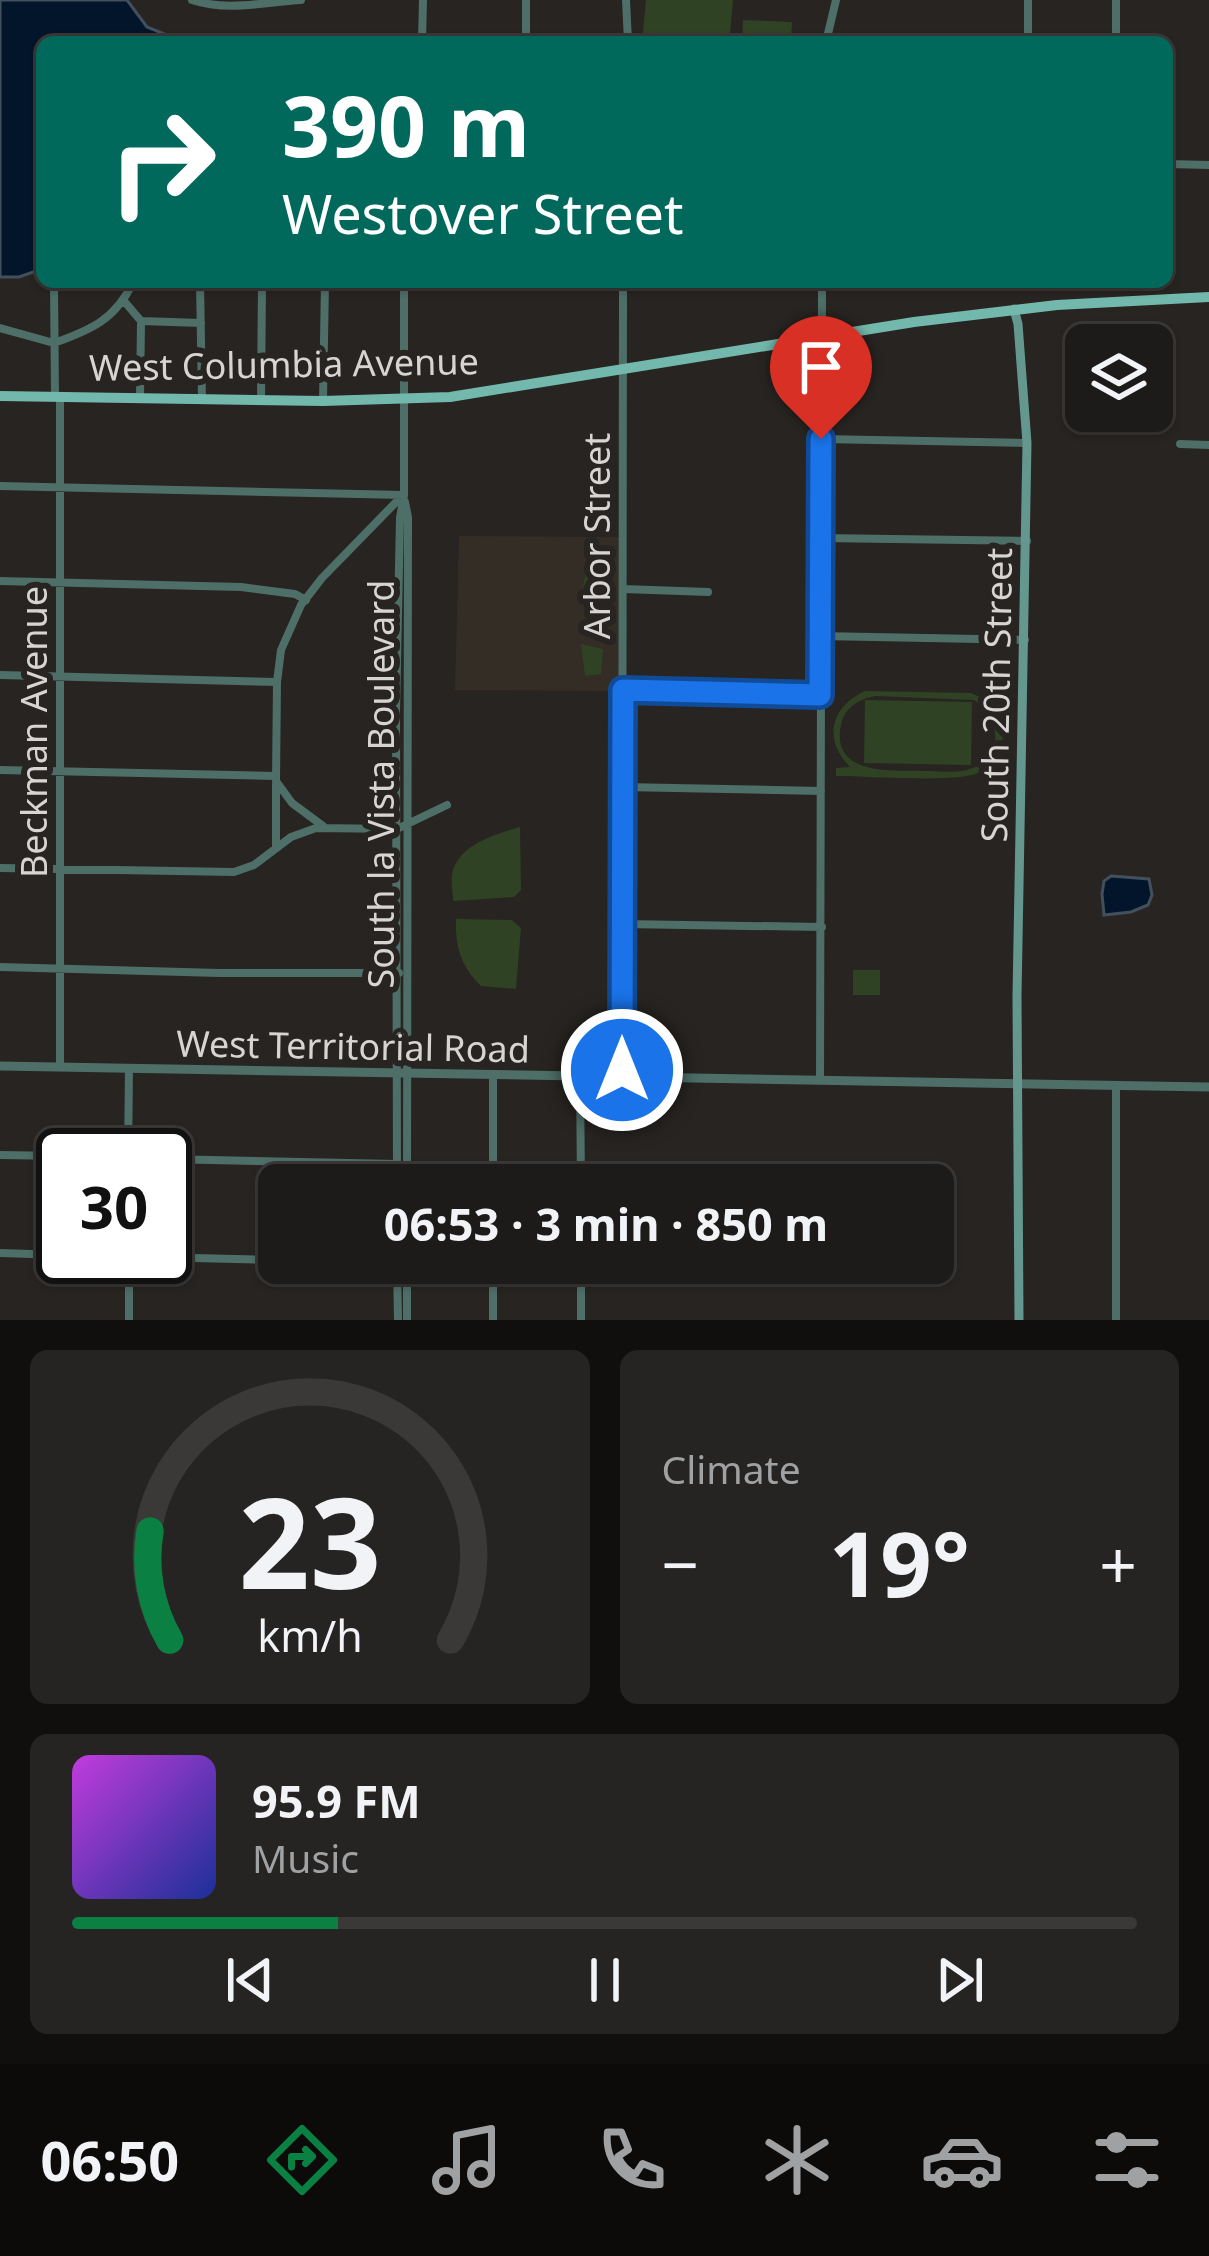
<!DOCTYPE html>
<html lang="en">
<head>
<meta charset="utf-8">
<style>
	:root { --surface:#1d1b19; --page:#252422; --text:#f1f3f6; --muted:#a0a1a2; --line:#3b3938; --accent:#0b8043 }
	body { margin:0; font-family:"Noto Sans",sans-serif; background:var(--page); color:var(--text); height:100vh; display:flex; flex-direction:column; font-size:45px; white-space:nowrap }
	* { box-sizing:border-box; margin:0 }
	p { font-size:39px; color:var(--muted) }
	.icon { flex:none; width:66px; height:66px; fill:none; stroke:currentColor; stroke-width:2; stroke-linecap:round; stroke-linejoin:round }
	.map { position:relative; height:1320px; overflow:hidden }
	.side { display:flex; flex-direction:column; gap:30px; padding:30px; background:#100f0e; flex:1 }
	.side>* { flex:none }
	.banner { position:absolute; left:36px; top:36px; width:1137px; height:252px; border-radius:18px; box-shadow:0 3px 9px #0004,0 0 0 3px var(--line); background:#00695c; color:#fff; overflow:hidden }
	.controls { position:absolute; left:1065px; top:324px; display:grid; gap:24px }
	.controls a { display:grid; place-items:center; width:108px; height:108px; border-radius:18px; background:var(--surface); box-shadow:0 3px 9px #0004,0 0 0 3px var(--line); font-size:60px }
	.speed { position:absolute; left:36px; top:1128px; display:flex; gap:24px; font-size:60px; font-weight:700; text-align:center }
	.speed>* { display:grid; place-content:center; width:156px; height:156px; border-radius:50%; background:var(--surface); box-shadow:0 3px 9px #0004,0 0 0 3px var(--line); line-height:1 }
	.speed .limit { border:6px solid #111; border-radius:18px; background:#fff; color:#111 }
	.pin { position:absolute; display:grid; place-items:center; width:102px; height:102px; color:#fff; margin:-123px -51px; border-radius:50% 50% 50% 0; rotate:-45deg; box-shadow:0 0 12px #0007 }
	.pin .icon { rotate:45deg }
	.me { position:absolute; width:132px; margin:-66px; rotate:0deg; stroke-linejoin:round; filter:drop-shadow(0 0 9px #0008) }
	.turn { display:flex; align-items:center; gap:42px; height:252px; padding:0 48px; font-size:54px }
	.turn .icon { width:156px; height:156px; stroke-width:2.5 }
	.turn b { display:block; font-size:84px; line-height:102px }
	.big { font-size:90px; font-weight:700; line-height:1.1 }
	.side .card { flex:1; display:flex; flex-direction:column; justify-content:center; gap:18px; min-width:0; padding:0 42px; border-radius:18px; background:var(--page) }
	.side .dial { align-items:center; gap:0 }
	.dial svg { height:312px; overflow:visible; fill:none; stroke:var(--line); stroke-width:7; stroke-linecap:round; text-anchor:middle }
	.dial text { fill:var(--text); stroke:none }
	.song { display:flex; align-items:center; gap:36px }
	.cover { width:144px; height:144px; border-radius:18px; background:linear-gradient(135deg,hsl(290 70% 55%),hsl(230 70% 35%)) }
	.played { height:12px; border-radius:6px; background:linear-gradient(90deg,var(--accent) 25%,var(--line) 25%) }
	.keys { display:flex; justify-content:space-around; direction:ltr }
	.heat { display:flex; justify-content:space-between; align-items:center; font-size:66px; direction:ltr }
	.side .tiles { flex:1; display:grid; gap:30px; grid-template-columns:1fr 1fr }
	.card:last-child { grid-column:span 2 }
	.trip { position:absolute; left:258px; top:1164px; width:696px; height:120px; border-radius:18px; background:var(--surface); box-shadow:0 3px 9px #0004,0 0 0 3px var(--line); font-weight:700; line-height:120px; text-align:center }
	.tabs { display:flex; height:192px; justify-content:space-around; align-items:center; background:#0c0b0a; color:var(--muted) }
	.tabs .icon { width:84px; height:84px }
	.tabs .selected { color:var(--accent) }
	.tabs b { font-size:54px; color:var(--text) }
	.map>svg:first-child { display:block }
</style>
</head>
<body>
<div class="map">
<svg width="1209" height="1320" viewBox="0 0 1209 1320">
	<rect width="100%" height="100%" fill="#272421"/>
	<path fill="#342d25" d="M459 536 620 537V691L455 690Z"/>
	<path fill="#2f4223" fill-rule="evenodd" d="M646 0H733L730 33 723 42H642Z
		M743 20 792 22 791 42H742Z
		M591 550 604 551 603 591 598 594 583 586Z
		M581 644 603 649 601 674 585 676Z
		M865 691 971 693C990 701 1004 714 1003 736 1002 752 993 766 978 773 956 783 865 776 836 776V768L850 767C823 740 830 707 865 691ZM875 696 974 700C1000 717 1005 754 973 768 959 774 941 771 926 771 894 770 830 777 841 725 844 708 859 699 875 696Z
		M865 700 972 702 971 765 864 763Z
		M520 827 521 890 514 897 453 901C453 893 450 878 453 870 462 843 497 834 520 827Z
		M456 919 512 920 521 928 516 989 481 986C461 966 455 947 456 919Z
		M853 970H880V995H853Z"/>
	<path fill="#02152a" stroke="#424f5d" stroke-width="3" d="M0 0H127L147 27 184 42H42V269L19 277H0Z
		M1111 876 1149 879 1152 895 1148 905 1131 912 1104 915 1102 894 1104 881Z"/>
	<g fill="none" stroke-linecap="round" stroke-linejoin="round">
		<path stroke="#4e6e68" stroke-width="8" d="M192 0C228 12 264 2 301 0
			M626 0 628 42
			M422 42 423 0
			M526 42V0
			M826 42 836 0
			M1028 42V0
			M1116 42V0
			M1167 164 1209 165
			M200 282 202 400
			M124 301 141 321 201 323
			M0 328 54 343C91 330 116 319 133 282
			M55 397 54 285 58 282
			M60 397V1067
			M140 398 141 321
			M261 400 262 282
			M323 401 325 282
			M821 439 1027 443
			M1180 444 1209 445
			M0 486 404 495
			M405 502 408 517 407 1185
			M821 538 1027 541
			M0 581 241 587 295 594 306 600
			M623 589 708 592
			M820 636 1025 640
			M0 675 277 682
			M623 690 820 695
			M0 770 276 776
			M623 787 821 791
			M323 826 292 803 276 781 277 682 281 650 301 605 322 578 402 496
			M276 847V784
			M0 868 234 872 254 865 291 837 316 828 397 829 447 805
			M623 924 822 927
			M0 967 220 973H399
			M493 1075V1185
			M580 1077 581 1185
			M622 1078 623 282
			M820 1079 822 282
			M1116 1085V1320
			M0 1155 63 1156
			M128 1155 129 1069
			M165 1159 397 1164
			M397 1185 396 712 400 518 404 495V282
			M0 1253 63 1255
			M152 1257 279 1260
			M397 1263 398 1320
			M407 1263V1320
			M434 1263 581 1266
			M493 1264V1320
			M129 1320V1257
			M581 1320V1264"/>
		<path stroke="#4e6e68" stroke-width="9" d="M0 1066 1209 1087"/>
		<path stroke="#64988e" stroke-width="9" d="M1014 309 1018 324 1027 443 1017 996 1019 1320"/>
		<path stroke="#73b8ac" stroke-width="10" d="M0 396 323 401 450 397 914 322 1057 305 1209 297"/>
	</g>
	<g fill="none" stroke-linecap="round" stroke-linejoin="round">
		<defs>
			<path id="route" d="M622 1070 623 690 820 695 821 439"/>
		</defs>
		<use href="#route" stroke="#114b97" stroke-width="30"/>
		<use href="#route" stroke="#1a73e8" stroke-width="21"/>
	</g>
	<g text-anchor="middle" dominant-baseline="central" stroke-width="12" stroke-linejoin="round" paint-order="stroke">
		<g font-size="36" fill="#d7d5d3" stroke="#272421">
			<text transform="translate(284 364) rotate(-1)">West Columbia Avenue</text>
			<text transform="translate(596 536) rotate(-90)">Arbor Street</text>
			<text transform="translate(996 695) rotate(-89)">South 20th Street</text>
			<text transform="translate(33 732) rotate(-90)">Beckman Avenue</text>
			<text transform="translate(380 784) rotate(-90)">South la Vista Boulevard</text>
			<text transform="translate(353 1046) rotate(1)">West Territorial Road</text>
		</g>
	</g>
</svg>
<div class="controls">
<a><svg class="icon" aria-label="layers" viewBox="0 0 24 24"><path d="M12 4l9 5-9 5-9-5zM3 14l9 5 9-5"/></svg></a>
</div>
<div class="speed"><div class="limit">30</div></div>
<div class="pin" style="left:821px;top:439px;background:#d93025"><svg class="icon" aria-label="arrive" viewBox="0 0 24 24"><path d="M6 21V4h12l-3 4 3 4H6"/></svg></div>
<svg class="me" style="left:622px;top:1070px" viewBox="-20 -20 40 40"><circle r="17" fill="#1a73e8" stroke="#fff" stroke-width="3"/><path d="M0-11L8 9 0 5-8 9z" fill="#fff"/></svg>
<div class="trip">06:53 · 3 min · 850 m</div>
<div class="banner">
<div class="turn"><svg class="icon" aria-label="right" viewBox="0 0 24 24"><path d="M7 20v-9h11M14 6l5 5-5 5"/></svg><div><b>390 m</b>Westover Street</div></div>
</div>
</div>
<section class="side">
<div class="tiles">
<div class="card dial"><svg viewBox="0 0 100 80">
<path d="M14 69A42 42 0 1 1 86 69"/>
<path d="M14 69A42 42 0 0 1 9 41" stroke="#0b8043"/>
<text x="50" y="56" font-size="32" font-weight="700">23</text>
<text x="50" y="72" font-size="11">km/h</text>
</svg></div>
<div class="card"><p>Climate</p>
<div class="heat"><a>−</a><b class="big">19°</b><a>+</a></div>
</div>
<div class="card">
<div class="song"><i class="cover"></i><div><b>95.9 FM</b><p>Music</p></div></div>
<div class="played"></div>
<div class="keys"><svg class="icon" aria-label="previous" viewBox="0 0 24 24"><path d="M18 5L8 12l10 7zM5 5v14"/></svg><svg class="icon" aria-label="pause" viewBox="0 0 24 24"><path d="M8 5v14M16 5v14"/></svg><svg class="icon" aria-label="next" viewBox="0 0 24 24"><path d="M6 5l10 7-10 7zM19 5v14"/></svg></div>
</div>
</div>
</section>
<nav class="tabs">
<b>06:50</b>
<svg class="icon selected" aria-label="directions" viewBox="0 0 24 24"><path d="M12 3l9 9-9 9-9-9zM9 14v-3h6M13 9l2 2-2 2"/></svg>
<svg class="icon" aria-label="music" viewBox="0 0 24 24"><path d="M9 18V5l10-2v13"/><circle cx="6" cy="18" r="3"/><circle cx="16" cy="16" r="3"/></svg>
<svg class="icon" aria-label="phone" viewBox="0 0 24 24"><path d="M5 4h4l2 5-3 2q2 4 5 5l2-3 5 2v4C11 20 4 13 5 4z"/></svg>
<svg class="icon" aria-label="climate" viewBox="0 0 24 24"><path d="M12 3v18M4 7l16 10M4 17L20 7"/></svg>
<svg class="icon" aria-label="car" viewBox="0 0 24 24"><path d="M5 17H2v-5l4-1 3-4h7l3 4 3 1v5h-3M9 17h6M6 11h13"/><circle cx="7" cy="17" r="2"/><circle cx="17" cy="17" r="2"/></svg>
<svg class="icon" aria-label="filters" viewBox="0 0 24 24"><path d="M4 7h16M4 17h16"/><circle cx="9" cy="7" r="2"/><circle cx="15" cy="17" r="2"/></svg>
</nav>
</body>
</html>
